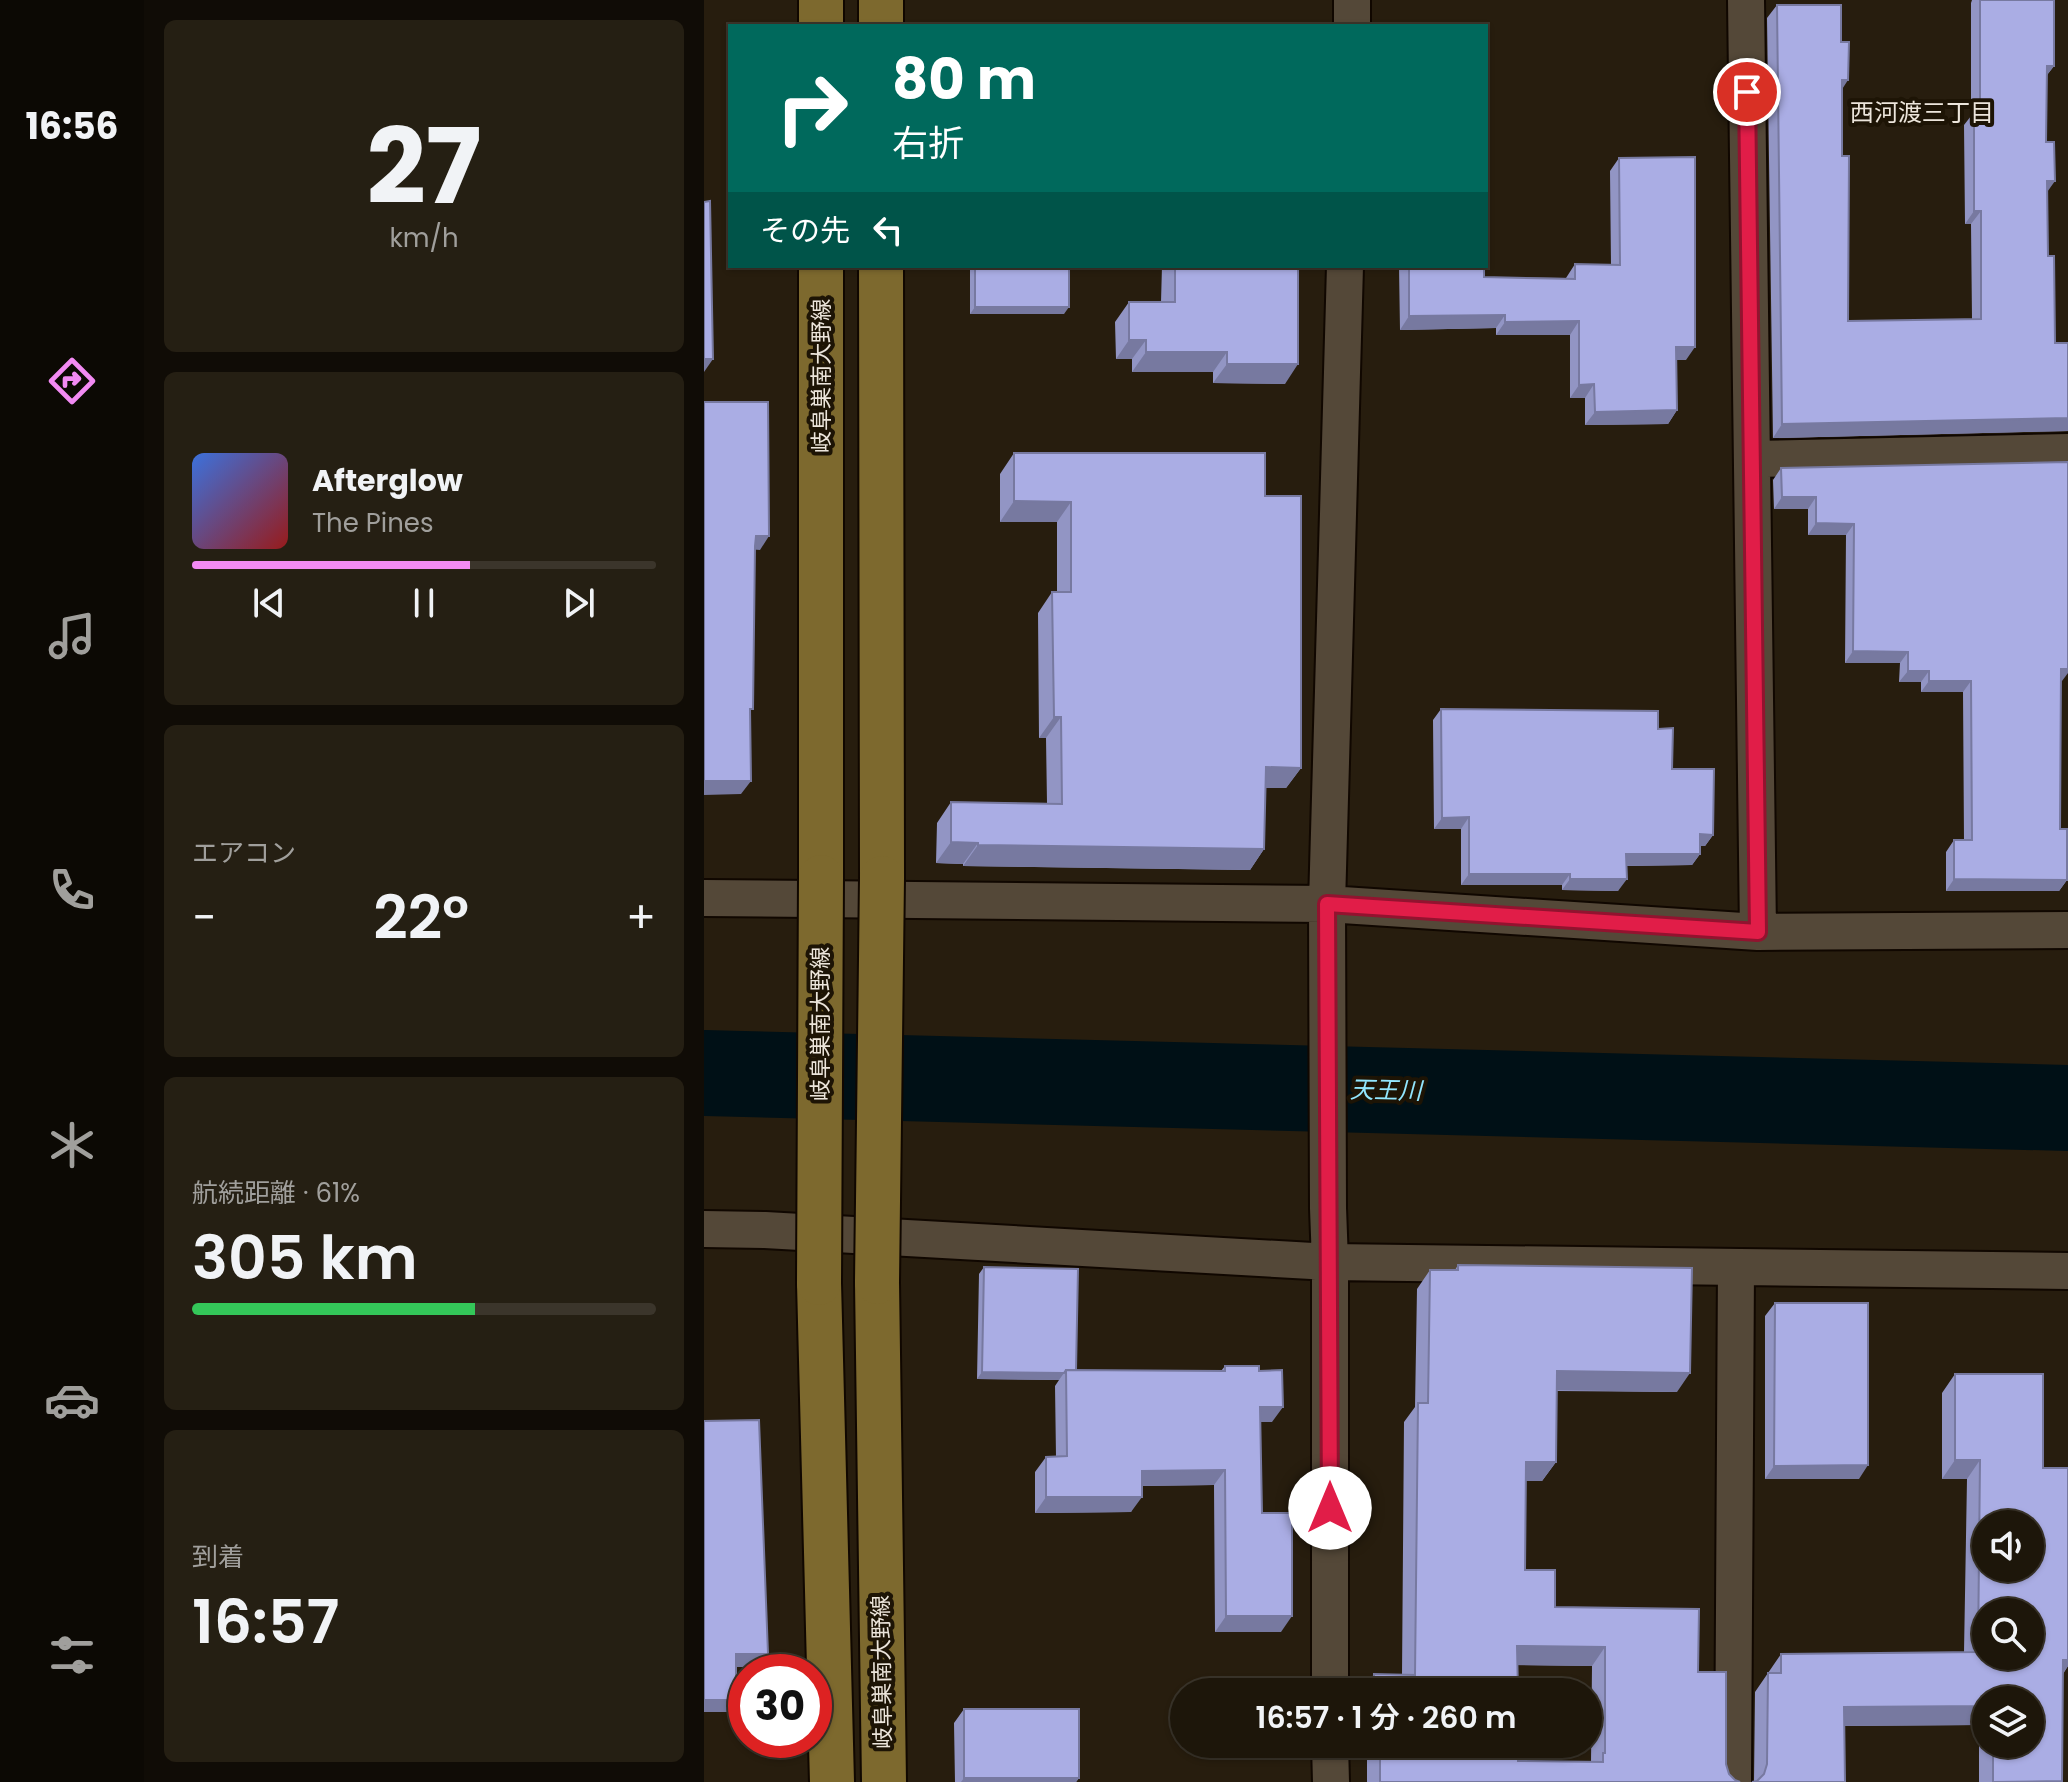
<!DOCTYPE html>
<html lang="ja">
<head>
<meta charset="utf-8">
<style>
	:root { --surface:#1d160a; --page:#251f13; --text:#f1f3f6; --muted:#a09f9c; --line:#3b352b; --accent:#f28af3 }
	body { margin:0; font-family:Poppins,"Noto Sans JP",sans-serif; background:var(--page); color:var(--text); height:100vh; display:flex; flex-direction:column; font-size:30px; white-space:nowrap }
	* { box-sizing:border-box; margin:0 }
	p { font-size:26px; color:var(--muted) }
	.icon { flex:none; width:44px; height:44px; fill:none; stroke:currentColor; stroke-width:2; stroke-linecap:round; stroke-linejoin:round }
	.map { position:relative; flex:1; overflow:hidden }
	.panel { display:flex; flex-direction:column; gap:20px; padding:20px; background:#100c06; width:560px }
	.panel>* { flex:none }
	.guide { position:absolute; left:24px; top:24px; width:760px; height:244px; border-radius:0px; box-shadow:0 2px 6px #0004,0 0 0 2px var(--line); background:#00695c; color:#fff; overflow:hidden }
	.buttons { position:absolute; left:1268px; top:1510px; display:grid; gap:16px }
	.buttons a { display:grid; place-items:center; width:72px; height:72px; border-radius:50%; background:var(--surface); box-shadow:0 2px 6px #0004,0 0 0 2px var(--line); font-size:40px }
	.speed { position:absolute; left:24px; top:1654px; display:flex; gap:16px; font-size:40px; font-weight:700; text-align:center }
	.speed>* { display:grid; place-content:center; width:104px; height:104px; border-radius:50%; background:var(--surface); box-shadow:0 2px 6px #0004,0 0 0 2px var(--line); line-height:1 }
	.speed .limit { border:12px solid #d22; background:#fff; color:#111 }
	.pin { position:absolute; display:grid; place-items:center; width:68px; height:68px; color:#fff; margin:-34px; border:4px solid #fff; border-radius:50%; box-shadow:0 2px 8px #0007 }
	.me { position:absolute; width:88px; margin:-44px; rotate:0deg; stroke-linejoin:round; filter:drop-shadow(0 0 6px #0008) }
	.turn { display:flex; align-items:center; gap:28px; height:168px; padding:0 32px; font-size:36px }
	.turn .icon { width:104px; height:104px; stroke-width:2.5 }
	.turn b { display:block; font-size:56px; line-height:68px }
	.then { display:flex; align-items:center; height:76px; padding:0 32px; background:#0003; gap:16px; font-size:30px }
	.big { font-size:60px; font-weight:600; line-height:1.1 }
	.panel .tile { flex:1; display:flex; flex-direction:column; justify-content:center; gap:12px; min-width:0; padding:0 28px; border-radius:12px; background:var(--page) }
	.panel .dial { align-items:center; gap:0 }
	.dial b { font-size:104px; line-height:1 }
	.song { display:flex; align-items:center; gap:24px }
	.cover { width:96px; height:96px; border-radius:12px; background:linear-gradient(135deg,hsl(220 70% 55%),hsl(0 70% 35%)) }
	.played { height:8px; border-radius:4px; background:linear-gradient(90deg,var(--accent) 60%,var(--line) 60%) }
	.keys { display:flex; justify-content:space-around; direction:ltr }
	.heat { display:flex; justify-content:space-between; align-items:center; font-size:44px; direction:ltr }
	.charge { height:12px; border-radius:6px; background:linear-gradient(90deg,#34c759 61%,var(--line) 0) }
	.trip { position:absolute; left:466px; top:1678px; width:432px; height:80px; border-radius:40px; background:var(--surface); box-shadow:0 2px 6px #0004,0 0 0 2px var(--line); font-weight:600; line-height:80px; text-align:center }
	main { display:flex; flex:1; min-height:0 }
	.tabs { display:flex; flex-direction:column; width:144px; justify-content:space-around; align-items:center; background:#0c0904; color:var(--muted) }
	.tabs .icon { width:56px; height:56px }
	.tabs .on { color:var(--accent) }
	.tabs b { font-size:36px; color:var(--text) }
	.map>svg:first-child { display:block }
</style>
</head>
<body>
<main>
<nav class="tabs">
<b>16:56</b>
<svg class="icon on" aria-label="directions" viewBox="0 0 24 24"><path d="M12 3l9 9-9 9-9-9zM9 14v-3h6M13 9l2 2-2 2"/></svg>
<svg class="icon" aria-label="music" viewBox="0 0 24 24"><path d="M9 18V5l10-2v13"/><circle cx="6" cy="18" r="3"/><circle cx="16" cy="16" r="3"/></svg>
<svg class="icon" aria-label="phone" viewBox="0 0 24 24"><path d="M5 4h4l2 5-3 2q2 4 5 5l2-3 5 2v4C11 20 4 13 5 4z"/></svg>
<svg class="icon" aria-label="climate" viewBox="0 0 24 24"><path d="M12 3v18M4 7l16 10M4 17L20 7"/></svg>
<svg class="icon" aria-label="car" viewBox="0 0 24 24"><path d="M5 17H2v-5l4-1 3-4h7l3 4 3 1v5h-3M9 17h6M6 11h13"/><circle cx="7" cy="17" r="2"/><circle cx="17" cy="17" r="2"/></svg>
<svg class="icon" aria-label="filters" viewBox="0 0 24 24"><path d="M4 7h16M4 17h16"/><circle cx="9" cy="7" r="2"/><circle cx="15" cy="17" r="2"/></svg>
</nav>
<section class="panel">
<div class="tile dial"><b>27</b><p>km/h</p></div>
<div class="tile">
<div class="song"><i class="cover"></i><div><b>Afterglow</b><p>The Pines</p></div></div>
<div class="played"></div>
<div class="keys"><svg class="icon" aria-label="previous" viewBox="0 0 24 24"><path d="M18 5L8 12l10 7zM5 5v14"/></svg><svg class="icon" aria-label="pause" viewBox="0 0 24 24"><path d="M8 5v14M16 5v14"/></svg><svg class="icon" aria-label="next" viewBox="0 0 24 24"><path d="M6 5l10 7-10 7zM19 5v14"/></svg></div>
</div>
<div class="tile"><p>エアコン</p>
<div class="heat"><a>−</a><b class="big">22°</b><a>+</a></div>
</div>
<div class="tile"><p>航続距離 · 61%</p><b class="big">305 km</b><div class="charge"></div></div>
<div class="tile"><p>到着</p><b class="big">16:57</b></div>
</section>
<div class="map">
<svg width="1364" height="1782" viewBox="0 0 1364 1782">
	<rect width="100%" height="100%" fill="#271d0e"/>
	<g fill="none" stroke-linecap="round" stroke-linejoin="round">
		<path stroke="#001016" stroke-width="86" d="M0 1073 1364 1108"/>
		<defs>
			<path id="street" d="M1042 0 1054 932
				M648 26V0
				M1048 459 1364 452
				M0 898 623 904 1054 932 1364 930
				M0 1229 61 1230 626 1262 1364 1271
				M626 1692V1262L624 1208 623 904 641 266
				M626 1744 627 1782
				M1029 1782 1032 1267"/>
			<path id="primary" d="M117 0V26
				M177 0V26
				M117 266V877
				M177 266 178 878
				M173 1282 180 1782
				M115 1283 128 1782"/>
		</defs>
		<use href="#street" stroke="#100700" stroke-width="40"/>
		<use href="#primary" stroke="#100700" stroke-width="48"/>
		<use href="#street" stroke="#544838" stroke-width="36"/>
		<use href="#primary" stroke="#7d692e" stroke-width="44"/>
		<defs>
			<path id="primary-bridge" d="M173 1282 178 878
				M115 1283 117 877"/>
		</defs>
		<use href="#primary-bridge" stroke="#100700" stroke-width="48" stroke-linecap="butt"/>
		<use href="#primary-bridge" stroke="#7d692e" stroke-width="44"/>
	</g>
	<path fill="#9295c4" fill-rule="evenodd" d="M1268 0H1350V66L1343 75 1342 142 1344 256 1351 343 1364 431 1069 438 1063 18 1073 5 1138 89V156L1144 321 1268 319 1267 224H1261L1260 125 1267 116V3Z
		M915 158 982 360H972L973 410 964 424 881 425V398H866V335H792V328L696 330 695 266H780V277L862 278 871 264 907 265 906 171Z
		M266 266H365L360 314H266Z
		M458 266H594L581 384 509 383V372H428V359H412L411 322 425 302H457Z
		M310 453 561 496 597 768 582 788H561L560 849 546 870 259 866V864L232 863 233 823 247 802 343 803 342 738H335L334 613 348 592H353V522H296V474Z
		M1077 468 1358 681H1357L1356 829 1363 880 1355 891H1242V852L1250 840H1260L1259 692H1217V682H1195L1196 663H1141L1142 535H1104V509H1070L1069 480Z
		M737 709 954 729 968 769 1009 835 1001 846H996V854L988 865 922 866 914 891 858 890V885H757V829H730L729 720Z
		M754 1265 973 1392 853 1391 852 1462 838 1481H822L821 1570 851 1607 994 1672 1025 1774 1031 1780 1036 1782H663V1744H814V1761L887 1762 888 1666 813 1665 814 1692H658L670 1674H698L700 1422 711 1407 713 1289 726 1270H751Z
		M280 1267 372 1370 517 1371 521 1366 555 1371 568 1422H556L558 1513 577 1632H511L510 1485 438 1486 427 1512 331 1513V1472L342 1457H352L351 1386 355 1380 273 1379 275 1274Z
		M1071 1303 1155 1479H1061V1316Z
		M1251 1374 1339 1468H1364V1666L1359 1674 1358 1782H1275V1725L1140 1726 1141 1782H1050L1051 1692 1077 1654 1260 1652 1263 1479H1238V1393ZM1282 1700 1326 1744H1282Z
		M260 1709 375 1778 372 1782H251L250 1723Z"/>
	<path fill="#7779a0" d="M1343 66H1350L1340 79Z
		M1138 80H1144L1135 94Z
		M1343 181H1351L1341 195Z
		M1270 211H1277L1267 224H1261Z
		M271 307H365L360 314H266Z
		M801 315 792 328 696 330 705 316Z
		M875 321 866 335H792L801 322Z
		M425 340H442L428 359H412Z
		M972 347H991L982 360H963Z
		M442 352H523L509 372H428Z
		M0 359H9L0 372Z
		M523 364H594L581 384 509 383Z
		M890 384 881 398H866L875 385Z
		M973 410 964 424 881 425 891 412Z
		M1364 418V431L1069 438 1078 424Z
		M1078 497H1112L1104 509H1070Z
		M310 501 367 502 353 522H296Z
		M1112 523 1150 524 1142 535H1104Z
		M52 536H65L56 550 43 549Z
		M1149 651 1204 652 1196 663H1141Z
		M1357 669H1364V673L1358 681H1348Z
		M1204 671H1225L1217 682H1195Z
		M1225 681H1267L1259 692H1217Z
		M350 717H357L342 738H335Z
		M562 767 597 768 582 788H547Z
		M0 781H47L37 794 0 795Z
		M765 817 757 829H730L738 818Z
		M996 834 1009 835 1001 846H988Z
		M247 842 274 843 259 864 232 863Z
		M274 845 560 849 546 870 259 866Z
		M922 854H996L988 865 914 866Z
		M765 874H866L858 885H757Z
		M866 879H923L914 891 858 890Z
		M1250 879 1363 880 1355 891H1242Z
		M853 1371 986 1373 973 1392 840 1390Z
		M278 1372 360 1373 355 1380 273 1379Z
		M556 1407H579L568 1422H545Z
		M1251 1460H1276L1263 1479H1238Z
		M822 1462H852L838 1481H808Z
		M1164 1465 1155 1479H1061L1070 1466Z
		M521 1470 510 1485 427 1486 438 1471Z
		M342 1497H438L427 1512 331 1513Z
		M522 1616H588L577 1632H511Z
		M813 1646 901 1647 888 1666 800 1665Z
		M32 1654H64L55 1667H23Z
		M1359 1660H1364V1666L1355 1679Z
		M0 1700H32L23 1712H0Z
		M1282 1706V1715L1275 1725 1127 1726 1140 1707Z
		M260 1778H375L372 1782H257Z"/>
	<path fill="#aaade4" stroke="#7779a0" stroke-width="2" fill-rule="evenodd" d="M1276 0H1350V66H1343L1342 142H1350L1351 181H1343L1344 256H1350L1351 343H1364V418L1078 424 1073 5H1137V42H1145L1144 80H1138V156H1145L1144 321 1277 319V211H1270V111H1276Z
		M991 157V347H972L973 410 891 412 890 384 875 385V321L801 322V315L705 316V266H780V277L871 279V264L916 265 915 158Z
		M6 201 9 359H0V202Z
		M271 266H365V307H271Z
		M471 266H594V364H523V352H442V340H425V302H471Z
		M0 402H64L65 536H52L51 546 49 709H46L47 781H0Z
		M310 453H561V496H597V768L562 767 560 849 274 845V843L247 842V802L358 804 357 717H350L348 592H367V502L310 501Z
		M1364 462V669H1357L1356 829H1363V880L1250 879V840H1268L1267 681H1225V671H1204V652L1149 651 1150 524 1112 523V497H1078L1077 468Z
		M737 709 954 711V729L969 728 968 769H1010L1009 835 996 834V854H922L923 879H866V874H765V817L738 818Z
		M754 1265 988 1268 986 1373 853 1371 852 1462H822L821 1570H851V1607L995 1609 994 1672H1022V1764L1025 1774 1031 1780 1036 1782H676V1744H814V1761L899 1762V1753H901V1647L813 1646 814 1692H670V1674L711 1675 714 1403H724L726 1270H754Z
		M280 1267 374 1269 372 1370H362L360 1373 278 1372Z
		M1071 1303H1164V1465L1070 1466Z
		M521 1366H555V1371L578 1370 579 1407H556L558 1513H588V1616H522L521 1470 438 1471V1497H342V1457L363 1456 362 1370 521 1371Z
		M1251 1374H1339V1468H1364V1660H1359L1358 1781 1289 1782V1744H1326V1700H1282V1706L1140 1707 1141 1782H1048L1053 1781 1060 1774 1063 1764 1064 1673H1077V1654L1274 1652 1276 1460H1251ZM1282 1524H1326V1568H1282ZM1282 1612H1326V1656H1282Z
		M55 1420 64 1654H32V1700H0V1421Z
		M260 1709H375V1778H260Z"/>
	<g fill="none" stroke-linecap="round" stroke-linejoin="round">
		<defs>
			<path id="route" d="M626 1508 623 904 1054 932 1043 92"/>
		</defs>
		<use href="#route" stroke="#92132f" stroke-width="20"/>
		<use href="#route" stroke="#e11d48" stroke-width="14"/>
	</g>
	<g text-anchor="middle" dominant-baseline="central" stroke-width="8" stroke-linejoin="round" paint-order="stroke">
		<g font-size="22" fill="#ece5db" stroke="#1d1405">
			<text transform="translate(117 376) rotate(-90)">岐阜巣南大野線</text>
			<text transform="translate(116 1024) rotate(-90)">岐阜巣南大野線</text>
			<text transform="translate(178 1672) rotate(-91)">岐阜巣南大野線</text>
		</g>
		<g font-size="24" fill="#ece5db" stroke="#1d1405">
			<text x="1218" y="112">西河渡三丁目</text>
		</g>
		<g font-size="24" font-style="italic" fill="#92e6fe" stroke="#1d1405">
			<text transform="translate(682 1090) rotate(1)">天王川</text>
		</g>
	</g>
</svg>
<div class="buttons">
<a><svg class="icon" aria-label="sound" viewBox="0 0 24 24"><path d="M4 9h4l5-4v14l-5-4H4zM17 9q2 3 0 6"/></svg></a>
<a><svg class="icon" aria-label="search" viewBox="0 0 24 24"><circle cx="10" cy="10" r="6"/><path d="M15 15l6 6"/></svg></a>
<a><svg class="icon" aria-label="layers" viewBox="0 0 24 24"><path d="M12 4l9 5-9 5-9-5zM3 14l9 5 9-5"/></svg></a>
</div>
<div class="speed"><div class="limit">30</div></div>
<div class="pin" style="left:1043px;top:92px;background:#d93025"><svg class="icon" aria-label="arrive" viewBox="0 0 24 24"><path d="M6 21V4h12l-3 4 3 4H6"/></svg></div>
<svg class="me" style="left:626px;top:1508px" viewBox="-20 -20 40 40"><circle r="19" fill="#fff"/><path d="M0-13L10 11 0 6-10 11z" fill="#e11d48"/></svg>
<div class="trip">16:57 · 1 分 · 260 m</div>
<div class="guide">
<div class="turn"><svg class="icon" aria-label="right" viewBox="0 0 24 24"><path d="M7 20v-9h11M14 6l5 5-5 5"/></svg><div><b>80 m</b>右折</div></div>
<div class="then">その先<svg class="icon" aria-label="left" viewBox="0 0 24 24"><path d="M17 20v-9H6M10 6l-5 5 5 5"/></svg></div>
</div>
</div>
</main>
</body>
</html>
